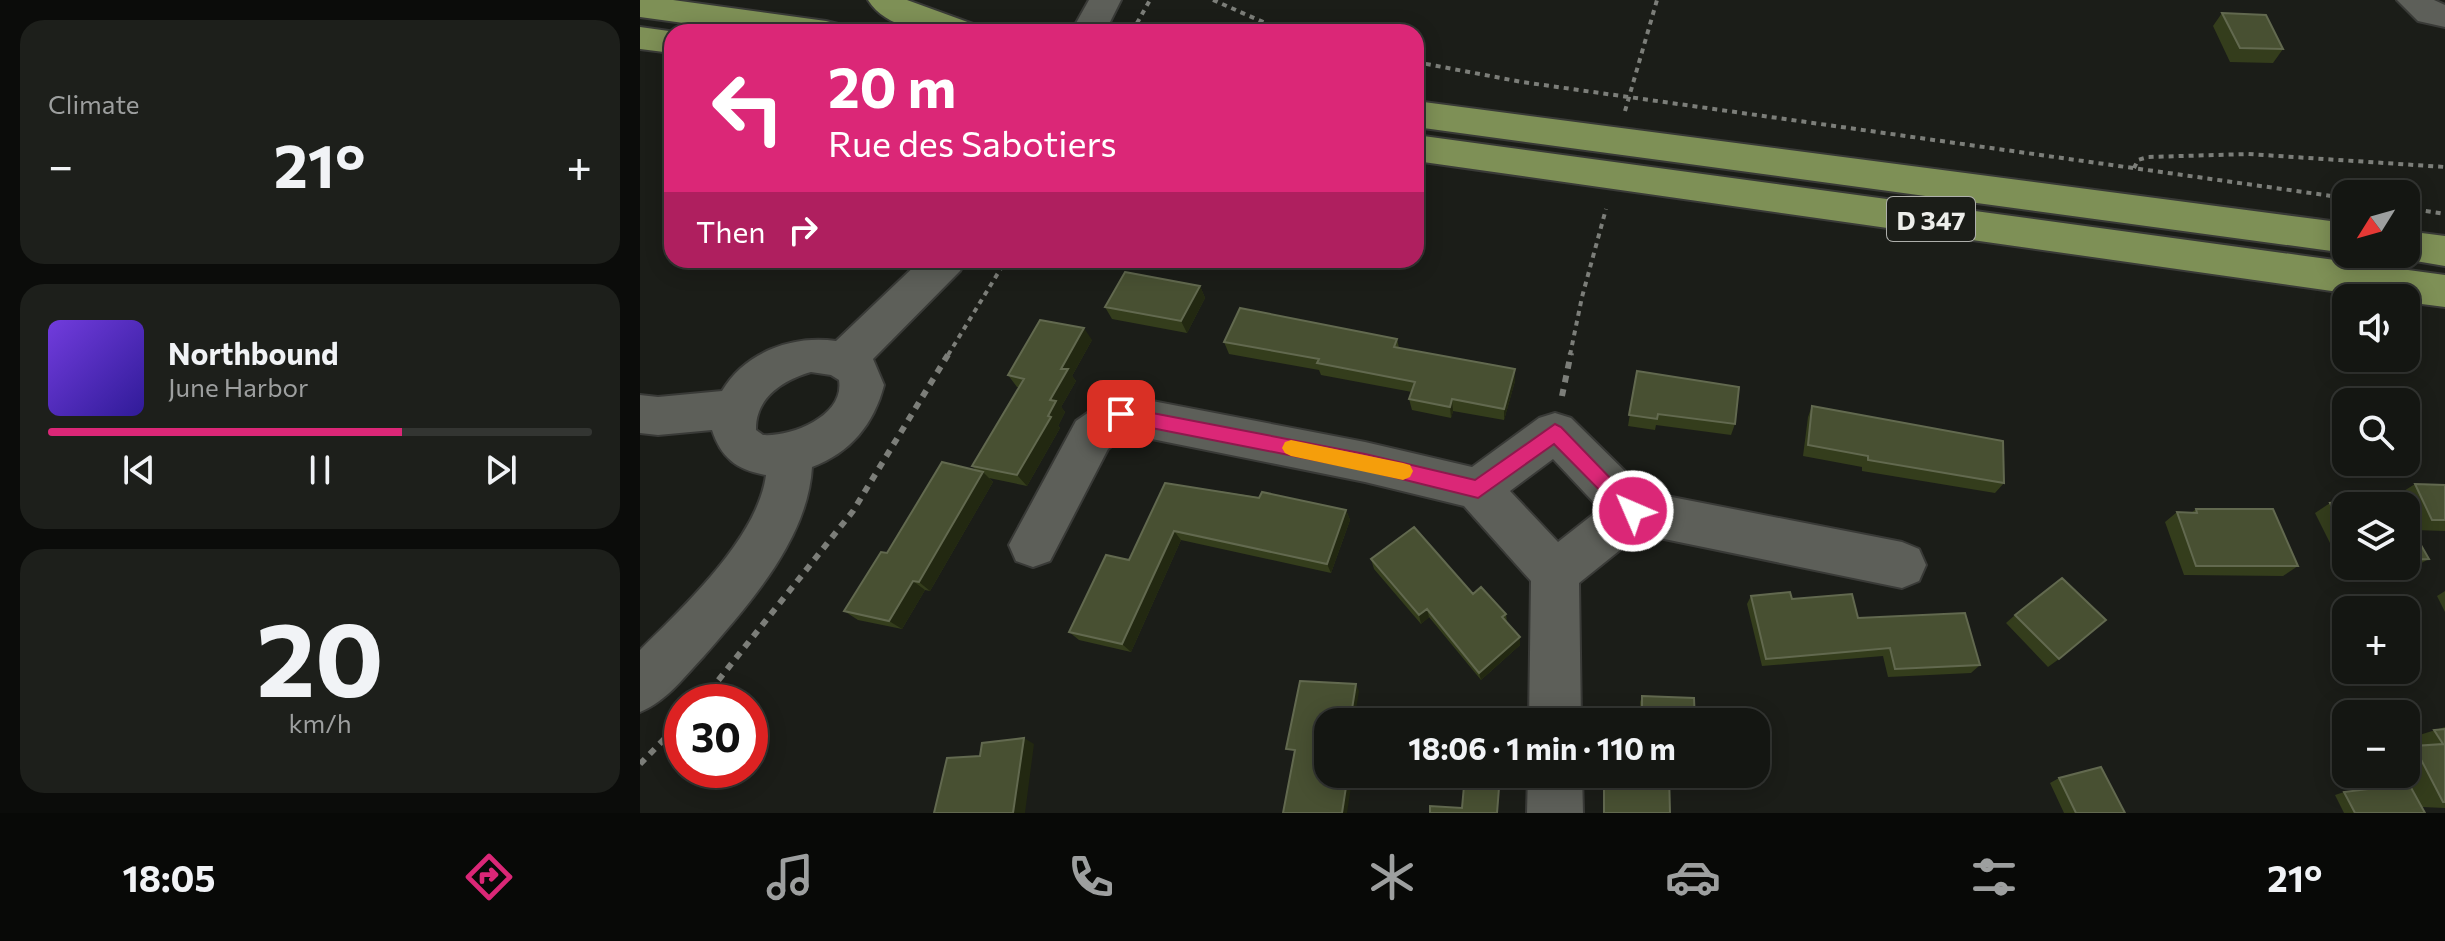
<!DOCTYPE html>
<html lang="en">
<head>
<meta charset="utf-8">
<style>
	:root { --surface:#141612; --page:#1d1f1b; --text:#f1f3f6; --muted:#9d9f9f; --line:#333532; --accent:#db2777 }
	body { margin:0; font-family:Commissioner,sans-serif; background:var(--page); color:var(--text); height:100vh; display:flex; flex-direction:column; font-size:30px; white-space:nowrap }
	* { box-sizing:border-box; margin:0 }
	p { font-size:26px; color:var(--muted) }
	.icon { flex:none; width:44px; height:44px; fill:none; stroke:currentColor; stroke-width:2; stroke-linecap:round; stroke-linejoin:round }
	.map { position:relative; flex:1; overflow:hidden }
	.drawer { display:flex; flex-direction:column; gap:20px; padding:20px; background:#0b0c0a; width:640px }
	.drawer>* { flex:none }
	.banner { position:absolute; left:24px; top:24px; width:760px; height:244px; border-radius:24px; box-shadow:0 4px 20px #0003,0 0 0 2px var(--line); background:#db2777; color:#fff; overflow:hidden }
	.needle { width:52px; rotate:233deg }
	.tools { position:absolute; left:1692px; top:180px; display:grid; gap:16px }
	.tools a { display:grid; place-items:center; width:88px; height:88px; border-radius:16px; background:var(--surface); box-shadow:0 4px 20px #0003,0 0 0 2px var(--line); font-size:40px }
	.speed { position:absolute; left:24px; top:684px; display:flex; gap:16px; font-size:40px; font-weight:700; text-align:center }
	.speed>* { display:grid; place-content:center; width:104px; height:104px; border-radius:50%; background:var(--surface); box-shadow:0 4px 20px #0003,0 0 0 2px var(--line); line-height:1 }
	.speed .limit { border:12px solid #d22; background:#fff; color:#111 }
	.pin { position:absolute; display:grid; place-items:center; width:68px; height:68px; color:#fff; margin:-34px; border-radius:16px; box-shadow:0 4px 12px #0006 }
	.me { position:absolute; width:88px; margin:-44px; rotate:315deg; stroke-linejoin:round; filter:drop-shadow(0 0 6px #0008) }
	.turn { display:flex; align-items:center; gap:28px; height:168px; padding:0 32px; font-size:36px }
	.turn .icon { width:104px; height:104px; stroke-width:2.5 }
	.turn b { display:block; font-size:56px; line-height:68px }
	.then { display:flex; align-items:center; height:76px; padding:0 32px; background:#0003; gap:16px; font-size:30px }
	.big { font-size:60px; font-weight:700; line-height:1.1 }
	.drawer .tile { flex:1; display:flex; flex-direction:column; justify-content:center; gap:12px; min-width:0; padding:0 28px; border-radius:24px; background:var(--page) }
	.drawer .dial { align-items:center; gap:0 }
	.dial b { font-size:104px; line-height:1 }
	.song { display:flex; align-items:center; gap:24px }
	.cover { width:96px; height:96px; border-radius:12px; background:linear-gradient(135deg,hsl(260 70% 55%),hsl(250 70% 35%)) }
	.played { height:8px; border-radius:4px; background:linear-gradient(90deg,var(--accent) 65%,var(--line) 65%) }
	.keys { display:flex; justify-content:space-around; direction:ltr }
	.heat { display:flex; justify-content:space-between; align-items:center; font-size:44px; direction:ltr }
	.trip { position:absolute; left:674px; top:708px; width:456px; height:80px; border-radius:24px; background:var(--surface); box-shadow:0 4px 20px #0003,0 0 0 2px var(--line); font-weight:700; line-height:80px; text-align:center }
	.tab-bar { display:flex; height:128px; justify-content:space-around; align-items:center; background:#080907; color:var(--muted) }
	.tab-bar .icon { width:56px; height:56px }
	.tab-bar .active { color:var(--accent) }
	.tab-bar b { font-size:36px; color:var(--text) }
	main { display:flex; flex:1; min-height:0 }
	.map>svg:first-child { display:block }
</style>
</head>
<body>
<main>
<section class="drawer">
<div class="tile"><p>Climate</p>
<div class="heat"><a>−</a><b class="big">21°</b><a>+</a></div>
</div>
<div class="tile">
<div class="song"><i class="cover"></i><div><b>Northbound</b><p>June Harbor</p></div></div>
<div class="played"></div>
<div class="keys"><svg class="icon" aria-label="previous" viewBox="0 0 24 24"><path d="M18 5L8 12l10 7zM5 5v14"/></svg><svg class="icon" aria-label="pause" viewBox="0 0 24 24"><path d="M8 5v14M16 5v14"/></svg><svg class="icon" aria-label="next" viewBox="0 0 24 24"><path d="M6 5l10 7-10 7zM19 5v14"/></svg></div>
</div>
<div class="tile dial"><b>20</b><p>km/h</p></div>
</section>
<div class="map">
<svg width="1805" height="813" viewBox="0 0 1805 813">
	<rect width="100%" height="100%" fill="#1b1d18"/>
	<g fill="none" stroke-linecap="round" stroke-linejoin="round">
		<defs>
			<path id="minor" d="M481 395 725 442 832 467 899 418 915 413 931 418 1006 492 1262 542 1279 549 1286 565 1279 581 1262 588 1000 534 939 583 941 722H889L891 581 824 506 725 482 487 434 468 449 410 561 393 567 376 561 369 545 436 421 465 401ZM913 459 960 509 918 542 870 491Z
				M888 774H942L943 813H887Z"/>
			<path id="tertiary" d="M449 0H481L465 32H431Z
				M1757 0H1794L1805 5V27L1778 21Z
				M281 260H326L320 271 233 359 244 385C234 424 210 453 172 467 168 539 109 604 64 656 44 677 27 701 0 712V650C43 607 118 538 126 475 97 470 81 458 72 430L18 435 0 433V395L18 397 82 391C105 352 152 335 196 341ZM171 372 191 375 199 380C205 416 151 437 123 435L116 430C115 398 143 380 171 372Z"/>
			<path id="trunk" d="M0 0H33L186 21 198 24 203 32H109L0 17Z
				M228 0H267L333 24 338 32C302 32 250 35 228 0Z
				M0 27 36 32H32V53L0 49Z
				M776 101 1706 223V253L776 127Z
				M776 135 1805 275V307L1766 302V298H1741L776 161Z
				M1766 231 1805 236V266L1752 257 1751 254H1766Z"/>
		</defs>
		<use href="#minor" stroke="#393a37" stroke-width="4"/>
		<use href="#tertiary" stroke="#393a37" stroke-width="4"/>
		<use href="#trunk" stroke="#393a37" stroke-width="4"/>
		<path stroke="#7c7e79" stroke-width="4" stroke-dasharray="5 5" stroke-linecap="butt" d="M573 0 646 32
			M492 32 510 0
			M776 62 882 82 1706 198
			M985 111 1017 0
			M1494 168 1498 160 1508 157 1608 154 1805 167
			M1766 208 1805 214
			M308 355 366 260
			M930 355 942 297 966 209"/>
		<path stroke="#7c7e79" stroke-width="6" stroke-dasharray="7 7" stroke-linecap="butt" d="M922 396 931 353
			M61 702 213 511 309 353
			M0 764 42 721"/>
		<use href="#minor" fill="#5d5f59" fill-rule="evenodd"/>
		<use href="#tertiary" fill="#5d5f59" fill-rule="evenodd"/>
		<use href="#trunk" fill="#7e9056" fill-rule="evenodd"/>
	</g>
	<path fill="#343d1c" d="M1582 13 1643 49 1633 63 1590 62 1573 26Z
		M560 286 565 298 547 333 472 319 465 307Z
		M757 339 759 348 875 369V381L864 420 813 411 811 418 772 410 769 399 772 392 681 375 679 370 589 354 584 342Z
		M452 340 432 376 436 381 421 407 425 412 418 426 420 428 387 486 349 478 353 482 290 591 285 590 262 629 218 620 204 611 247 553 336 470 332 466 379 387H377L368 375Z
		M997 371 1095 424 1091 435 1016 425 1015 430 988 426Z
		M1172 406 1364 483 1355 493 1222 471V467L1163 456 1168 417Z
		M525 483 706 510 710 520 691 573 541 540 491 652 439 640 429 632 489 560Z
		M1775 484 1805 485V531L1775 530 1766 510V506H1764L1759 494Z
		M1690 503 1706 506V551H1694L1675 513Z
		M1556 509 1658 566 1643 576 1544 575 1525 522 1537 512 1551 513Z
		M1766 519 1789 559 1772 568 1737 570 1735 566H1766Z
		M731 559 833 594 866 614 867 623 880 637V645L841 680 789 617 781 624 734 569Z
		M1805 591V612L1797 596Z
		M1111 596 1152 599 1218 618 1340 665 1331 673 1248 677 1243 656 1122 666 1107 604Z
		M1375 615 1419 659 1408 667 1366 623Z
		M1002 696 1055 722H992L993 715H1000V702Z
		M1805 727V808L1782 807 1785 813H1704L1695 795 1704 792 1769 784 1764 774H1766V749L1778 746 1773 737Z
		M993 774H1029L1030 813H963L964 786 993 788Z
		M1419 778 1485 813H1424L1410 783Z"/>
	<path fill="#222811" d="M560 286 565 298 547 333 541 321Z
		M444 328 452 340 432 376 436 381 421 407 425 412 418 426 420 428 387 486 377 475 408 416 410 400 421 369Z
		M875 369V381L864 420V409Z
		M812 399 813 411 811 418 810 407Z
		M343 472 353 482 290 591 279 582Z
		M706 510 710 520 691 573 687 564Z
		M534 531 541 540 491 652 482 644Z
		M273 581 285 590 262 629 249 621Z
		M787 609 789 617 781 624 779 615Z
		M880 637V645L841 680 839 673Z
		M716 684 719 691 715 716 712 709Z
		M724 710 728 717 727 722H723Z
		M384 738 394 744 385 813H373Z
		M708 774H713L707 813H702Z"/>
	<path fill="#485032" stroke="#62694f" stroke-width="2" d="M1582 13 1626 15 1643 49 1600 48Z
		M485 272 560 286 541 321 465 307Z
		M600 308 757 339 754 347 875 369 864 409 812 399 810 407 769 399 775 382 677 363 679 359 584 342Z
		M400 320 444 328 421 369H428L410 400 416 401 408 416 411 417 377 475 332 466 384 379 368 375Z
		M997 371 1099 387 1095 424 1018 414 1017 419 989 415Z
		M1172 406 1363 441 1364 483 1228 460V456L1168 445Z
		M302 462 343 472 279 582 273 581 249 621 204 611 241 552 247 553Z
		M525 483 619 498 622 492 706 510 687 564 534 531 482 644 429 632 466 555 489 560Z
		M1775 484 1805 485V520H1792Z
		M1721 501 1724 506H1706V534L1690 503Z
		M1556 509H1633L1658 566H1556L1537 512 1557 513Z
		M1766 519 1789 559 1766 560Z
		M774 527 833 594 841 587 866 614 862 617 880 637 839 673 787 609 779 615 731 559Z
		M1422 578 1466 620 1419 659 1375 615Z
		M1150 592 1152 599 1212 594 1218 618 1325 613 1340 665 1255 669 1250 648 1126 659 1111 596Z
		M660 681 716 684 712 709 724 710 723 722H688V774H708L702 813H643L655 750 646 749Z
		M1002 696 1054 698 1055 722H994L993 715H1002Z
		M1805 729V802H1803L1774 746 1803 744 1794 730Z
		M384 738 373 813H294L307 758 340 756 342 743Z
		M1461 767 1485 813H1436L1419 778Z
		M995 774H1029L1030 813H964V786L995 788Z
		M1769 784 1785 813H1715L1704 792Z
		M824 786 859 788 857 813H790V806L822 808Z"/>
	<path fill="#db2777" stroke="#8e194d" stroke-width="2" d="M481 407 725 454 835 480 915 424 921 427 1002 511 999 517 993 520 986 517 914 444 838 498 725 470 481 422 474 420 472 414 474 409Z"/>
	<path fill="#f59e0b" d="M651 440 763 463 770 465 773 471 770 477 763 480 651 456 645 453 642 448 645 442Z"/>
	<g text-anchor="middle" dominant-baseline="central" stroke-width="7" stroke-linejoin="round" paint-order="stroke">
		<rect fill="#1b1d18" stroke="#aeafab" stroke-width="2" x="1247" y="197" width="88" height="44" rx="6"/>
		<g font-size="26" font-weight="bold" fill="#edeeea">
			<text x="1291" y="219">D 347</text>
		</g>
	</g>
</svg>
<div class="tools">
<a><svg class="needle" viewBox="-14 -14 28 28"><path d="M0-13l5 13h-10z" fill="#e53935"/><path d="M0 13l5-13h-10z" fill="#9d9f9f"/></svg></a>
<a><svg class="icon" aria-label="sound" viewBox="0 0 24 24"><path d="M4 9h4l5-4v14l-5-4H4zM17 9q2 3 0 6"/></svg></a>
<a><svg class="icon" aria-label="search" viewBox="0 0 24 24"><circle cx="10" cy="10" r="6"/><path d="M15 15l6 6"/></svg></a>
<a><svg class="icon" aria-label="layers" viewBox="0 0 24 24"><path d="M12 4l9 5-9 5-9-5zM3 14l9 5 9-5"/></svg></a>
<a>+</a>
<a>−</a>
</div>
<div class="speed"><div class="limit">30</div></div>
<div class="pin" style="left:481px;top:414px;background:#d93025"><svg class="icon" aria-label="arrive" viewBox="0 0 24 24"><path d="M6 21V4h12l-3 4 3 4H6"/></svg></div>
<svg class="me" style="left:993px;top:511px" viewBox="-20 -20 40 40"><circle r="17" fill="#db2777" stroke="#fff" stroke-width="3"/><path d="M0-11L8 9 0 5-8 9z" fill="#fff"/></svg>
<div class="trip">18:06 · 1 min · 110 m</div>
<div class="banner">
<div class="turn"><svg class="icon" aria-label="left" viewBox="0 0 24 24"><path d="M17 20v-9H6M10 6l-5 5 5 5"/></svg><div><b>20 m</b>Rue des Sabotiers</div></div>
<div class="then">Then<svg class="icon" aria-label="right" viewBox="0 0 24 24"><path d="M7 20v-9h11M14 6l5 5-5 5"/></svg></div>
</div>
</div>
</main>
<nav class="tab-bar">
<b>18:05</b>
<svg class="icon active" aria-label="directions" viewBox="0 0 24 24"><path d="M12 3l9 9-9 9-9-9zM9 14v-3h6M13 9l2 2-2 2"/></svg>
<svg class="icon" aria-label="music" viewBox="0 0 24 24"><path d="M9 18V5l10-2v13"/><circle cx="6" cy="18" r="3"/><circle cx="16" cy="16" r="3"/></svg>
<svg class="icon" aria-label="phone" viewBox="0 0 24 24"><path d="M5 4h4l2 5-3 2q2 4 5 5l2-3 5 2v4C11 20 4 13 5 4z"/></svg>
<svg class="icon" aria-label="climate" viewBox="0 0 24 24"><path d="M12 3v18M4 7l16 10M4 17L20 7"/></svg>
<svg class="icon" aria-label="car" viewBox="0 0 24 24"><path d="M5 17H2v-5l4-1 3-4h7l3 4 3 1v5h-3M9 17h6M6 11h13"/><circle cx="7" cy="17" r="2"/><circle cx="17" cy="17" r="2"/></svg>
<svg class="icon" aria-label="filters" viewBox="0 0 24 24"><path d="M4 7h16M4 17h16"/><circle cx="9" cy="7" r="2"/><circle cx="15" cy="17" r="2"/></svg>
<b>21°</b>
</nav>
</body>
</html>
